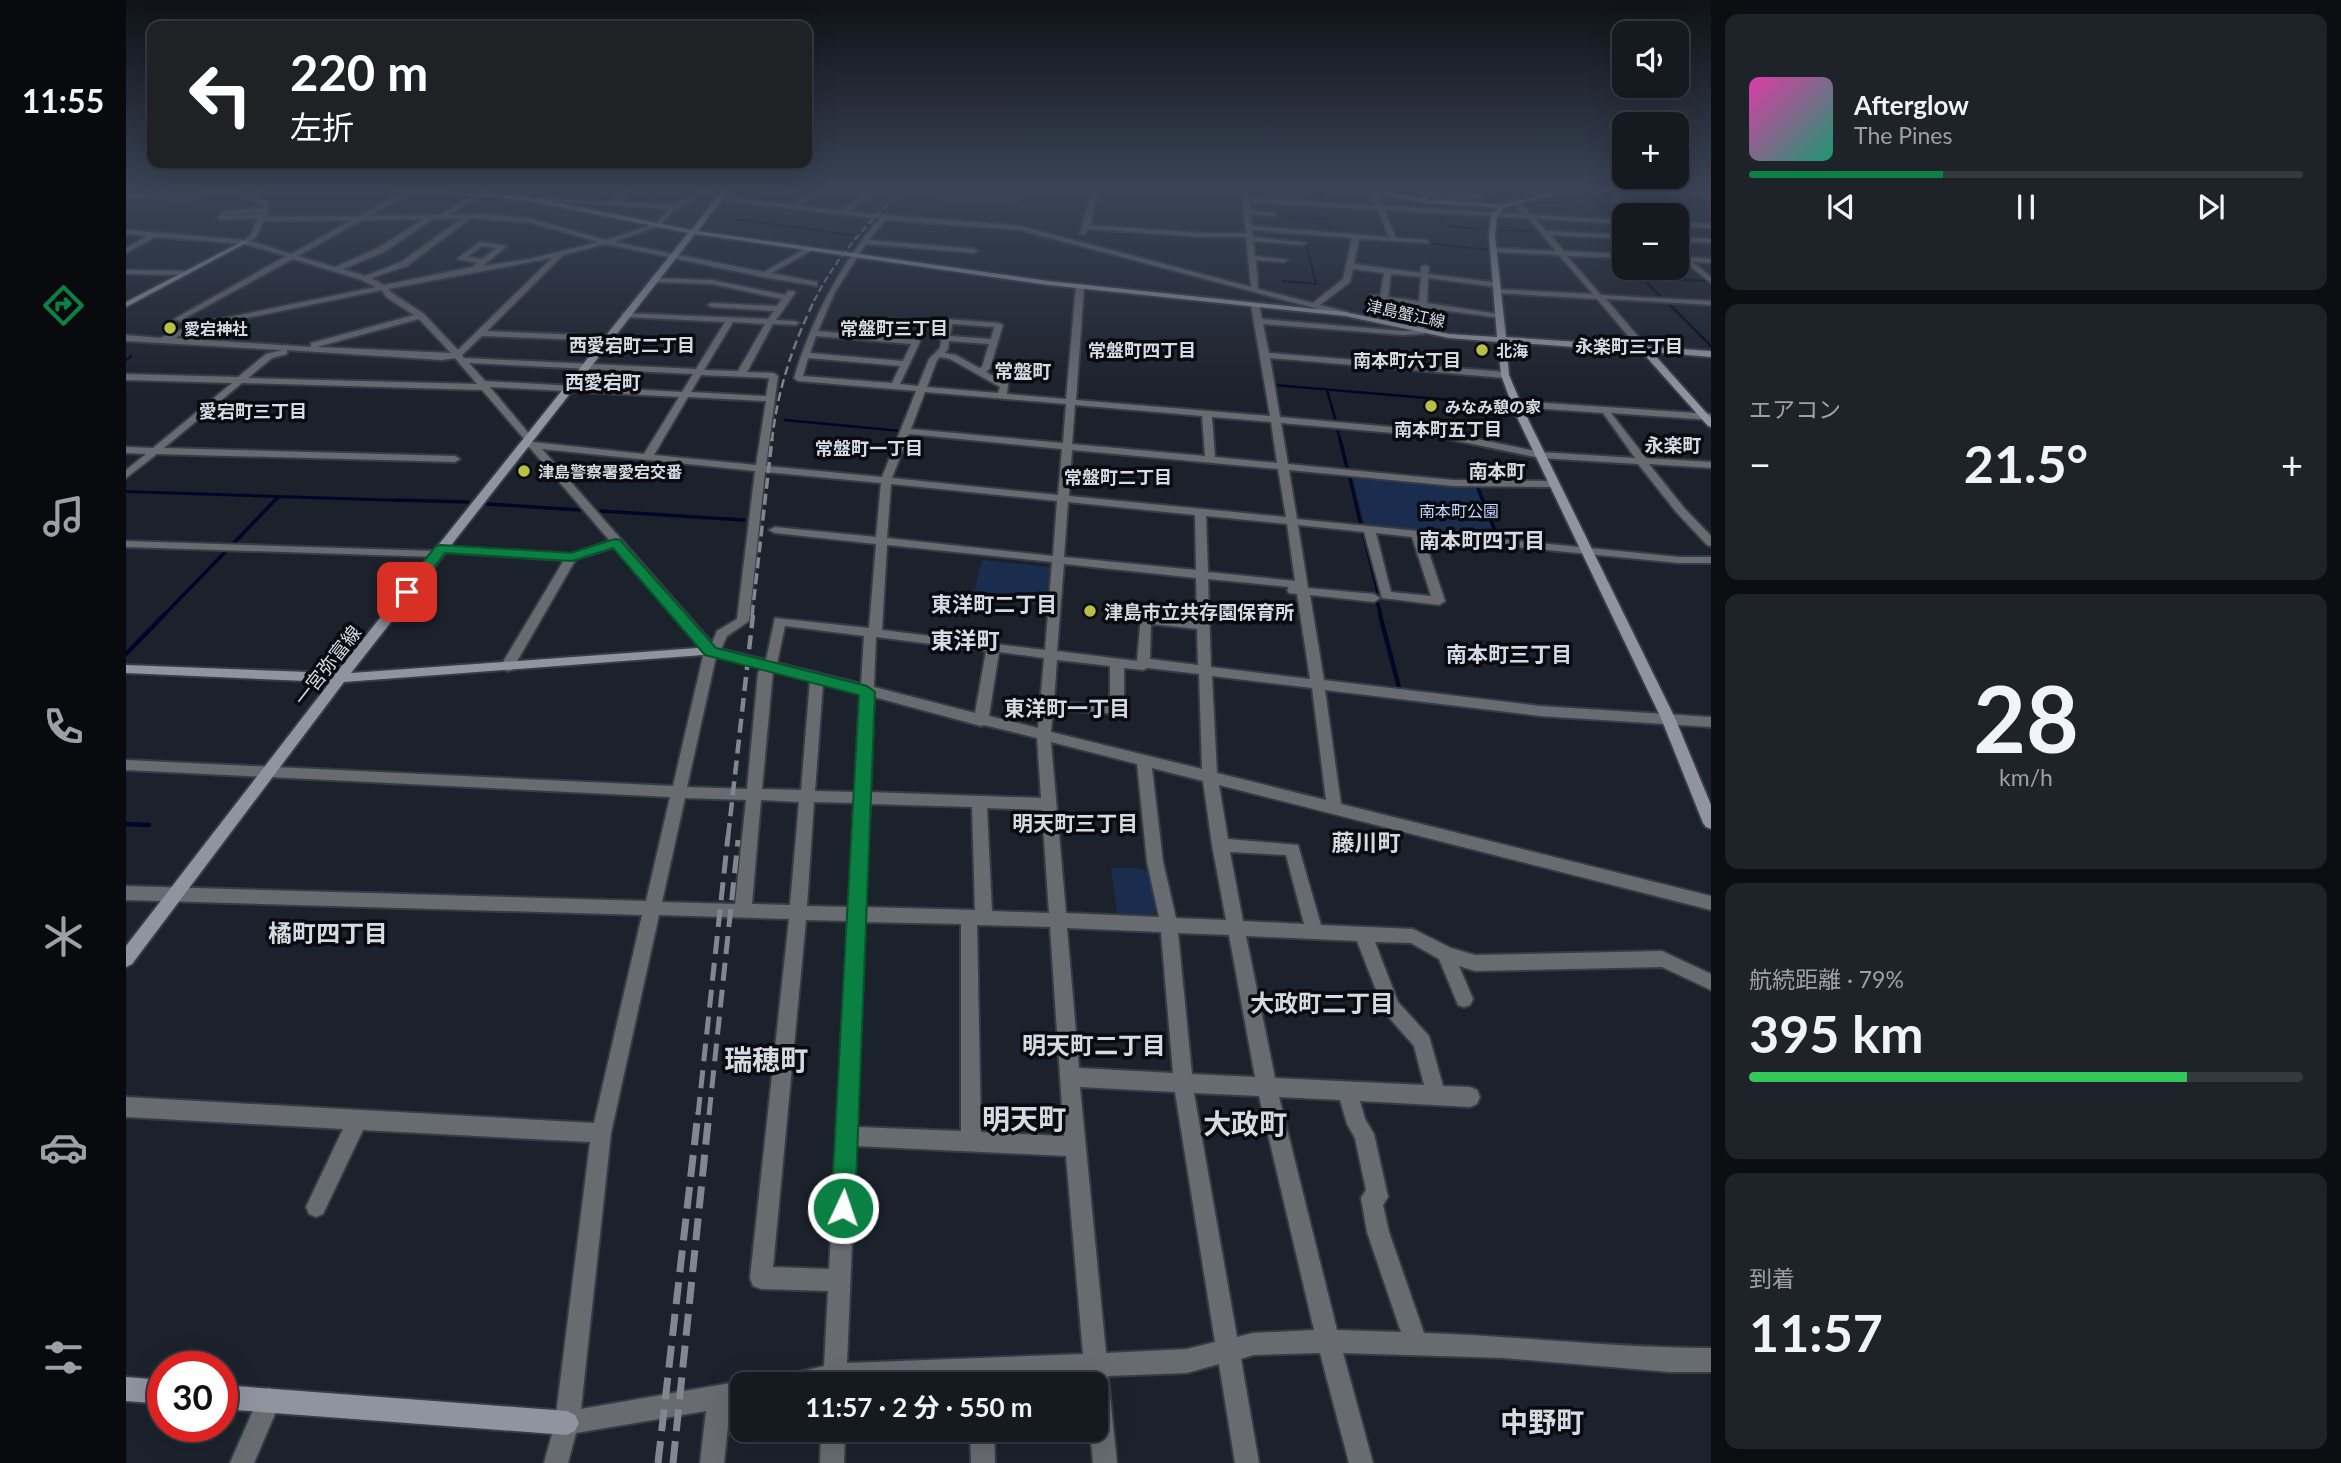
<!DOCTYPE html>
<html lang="ja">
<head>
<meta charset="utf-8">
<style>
	:root { --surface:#151a21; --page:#1e232a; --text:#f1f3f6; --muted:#9da1a5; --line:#34383f; --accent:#0b8043 }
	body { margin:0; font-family:Lato,"Noto Sans JP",sans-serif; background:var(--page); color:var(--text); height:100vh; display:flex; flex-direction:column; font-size:26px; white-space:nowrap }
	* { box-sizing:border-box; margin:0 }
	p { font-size:23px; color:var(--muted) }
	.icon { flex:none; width:38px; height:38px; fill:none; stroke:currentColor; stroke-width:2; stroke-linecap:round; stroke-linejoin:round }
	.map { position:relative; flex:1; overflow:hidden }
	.drawer { display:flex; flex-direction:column; gap:14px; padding:14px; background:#0c0e12; width:630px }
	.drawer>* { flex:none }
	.top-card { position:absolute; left:21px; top:21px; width:665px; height:147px; border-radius:14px; box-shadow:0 7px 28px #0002,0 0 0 2px var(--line); background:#202124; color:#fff; overflow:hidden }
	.tools { position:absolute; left:1486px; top:21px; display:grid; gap:14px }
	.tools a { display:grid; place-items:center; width:77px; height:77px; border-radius:14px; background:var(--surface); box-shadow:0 7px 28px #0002,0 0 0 2px var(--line); font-size:35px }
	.speed { position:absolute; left:21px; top:1351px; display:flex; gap:14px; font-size:35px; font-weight:700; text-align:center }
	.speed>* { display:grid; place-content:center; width:91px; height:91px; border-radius:50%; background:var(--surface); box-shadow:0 7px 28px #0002,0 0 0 2px var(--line); line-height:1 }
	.speed .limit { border:10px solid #d22; background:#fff; color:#111 }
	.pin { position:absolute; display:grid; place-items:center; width:60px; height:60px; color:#fff; margin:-30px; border-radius:14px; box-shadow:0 4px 10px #0006 }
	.me { position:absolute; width:77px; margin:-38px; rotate:3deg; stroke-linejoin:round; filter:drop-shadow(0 0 5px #0008) }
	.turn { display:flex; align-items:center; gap:24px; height:147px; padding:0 28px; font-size:32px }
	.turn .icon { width:91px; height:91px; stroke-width:2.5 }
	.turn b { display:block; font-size:49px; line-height:60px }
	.big { font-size:52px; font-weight:700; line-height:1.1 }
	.drawer .card { flex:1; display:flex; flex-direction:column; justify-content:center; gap:10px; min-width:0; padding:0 24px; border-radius:14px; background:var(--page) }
	.drawer .dial { align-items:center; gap:0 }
	.dial b { font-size:91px; line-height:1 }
	.song { display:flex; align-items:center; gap:21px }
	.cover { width:84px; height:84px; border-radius:10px; background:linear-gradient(135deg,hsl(320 70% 55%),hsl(160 70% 35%)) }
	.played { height:7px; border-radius:4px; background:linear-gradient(90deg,var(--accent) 35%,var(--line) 35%) }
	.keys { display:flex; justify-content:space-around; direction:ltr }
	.heat { display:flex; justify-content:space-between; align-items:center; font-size:38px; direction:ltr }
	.charge { height:10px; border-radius:5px; background:linear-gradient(90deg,#34c759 79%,var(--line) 0) }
	.trip { position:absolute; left:604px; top:1372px; width:378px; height:70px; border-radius:14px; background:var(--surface); box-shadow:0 7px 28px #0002,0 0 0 2px var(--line); font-weight:700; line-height:70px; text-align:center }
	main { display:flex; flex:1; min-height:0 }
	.tabs { display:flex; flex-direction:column; width:126px; justify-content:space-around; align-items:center; background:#080a0d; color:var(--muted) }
	.tabs .icon { width:49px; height:49px }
	.tabs .on { color:var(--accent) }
	.tabs b { font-size:32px; color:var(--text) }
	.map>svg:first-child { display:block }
</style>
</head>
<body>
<main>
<nav class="tabs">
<b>11:55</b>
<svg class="icon on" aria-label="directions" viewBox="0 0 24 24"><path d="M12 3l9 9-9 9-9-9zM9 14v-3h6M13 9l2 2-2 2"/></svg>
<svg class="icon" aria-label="music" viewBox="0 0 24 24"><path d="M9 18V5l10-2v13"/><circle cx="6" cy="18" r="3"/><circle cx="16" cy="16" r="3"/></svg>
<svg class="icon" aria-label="phone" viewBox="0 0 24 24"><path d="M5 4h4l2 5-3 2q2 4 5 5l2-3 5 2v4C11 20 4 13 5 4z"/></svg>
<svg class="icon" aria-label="climate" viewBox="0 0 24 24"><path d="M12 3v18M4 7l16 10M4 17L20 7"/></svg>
<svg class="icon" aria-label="car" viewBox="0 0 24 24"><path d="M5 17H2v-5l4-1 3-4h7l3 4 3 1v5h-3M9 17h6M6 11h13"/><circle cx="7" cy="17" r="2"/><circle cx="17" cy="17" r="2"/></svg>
<svg class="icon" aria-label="filters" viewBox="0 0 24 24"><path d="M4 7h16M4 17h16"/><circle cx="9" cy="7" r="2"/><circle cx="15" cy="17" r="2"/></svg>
</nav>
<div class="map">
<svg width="1585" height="1463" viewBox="0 0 1585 1463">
	<rect width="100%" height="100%" fill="#1c222c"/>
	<path fill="#1b2d4f" d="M1226 475 1350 486 1370 538 1239 525Z
		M856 560 922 567 925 569 921 606 847 597Z
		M985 868H1011L1024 872 1032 909 1026 915 991 913Z"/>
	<path fill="#000626" d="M0 490 277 499 274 502 0 493Z"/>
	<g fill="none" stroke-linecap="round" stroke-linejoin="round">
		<path stroke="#000626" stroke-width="2" d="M1193 189 1197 204
			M1376 189 1382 198
			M1422 189H1430
			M1407 202 1497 206
			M519 204 536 190
			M1197 205 1205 232
			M1503 206 1585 210
			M1312 213 1318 226 1359 229
			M506 215 517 206
			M1146 215 1201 219
			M609 219 727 235
			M1372 230 1410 231
			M1302 243 1362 250
			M1506 268 1536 298
			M1515 277 1580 281
			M1157 281 1190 284 1177 232
			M0 299H4"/>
		<path stroke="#000626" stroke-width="2.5" d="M1541 302 1585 346
			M0 360 5 356
			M1148 385 1383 405
			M1201 390 1210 422
			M659 420 775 431
			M1211 427 1214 441"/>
		<path stroke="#000626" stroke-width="3.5" d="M1214 439 1221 468
			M1223 474 1235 525
			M1351 486 1372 538
			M270 500 342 502
			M361 504 454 510
			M475 511 618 520
			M1237 531 1253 596 1245 595
			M106 545 152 497
			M1251 601 1255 616
			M37 616 102 549"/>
		<path stroke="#000626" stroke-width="4.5" d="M1254 615 1274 691
			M0 654 38 615
			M0 824 23 825"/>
		<defs>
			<path id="street" d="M91 189H105L122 195 135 189H143L128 197 141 202 143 210 140 217 234 216 283 189H290L244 216 314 215 357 189H364L323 215 361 214 406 219 480 240 529 224 544 209 416 200 419 198 484 202 500 189H507L491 202 548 205 577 189H584L551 208 533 226 488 242 638 272 682 247 685 251 645 273 691 282V286L637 277 480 244 437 255 361 331 481 336 484 337V341L356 336 336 355 338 358 570 369 599 322 500 317 496 315 497 313 642 319 648 311 586 307 582 305 586 303 651 306 656 299 586 284 528 282H525V278L586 280 659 295 662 291H668L669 293 650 320 669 321 673 323 669 325 647 324 621 372 648 373 652 376 640 466 756 477 790 391 672 381 668 378C686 318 713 267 753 219L594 200 592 197 666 205 689 189H696L673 206 715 211 746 189H753L722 212 894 226 1125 287 1120 237H1076L962 229 958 234H954L966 189H972L964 225 1076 233H1120L1115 189H1121L1122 198 1250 206 1243 189H1249L1257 206 1398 214 1386 203 1388 200 1396 204 1406 215 1498 220V224L1410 219 1420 231 1498 235V239L1424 235 1438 251 1498 254V258L1441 256 1475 295 1585 301V305L1480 299 1522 348V352H1516L1471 299 1368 293 1367 291 1371 289 1467 294 1433 255 1365 252 1368 248 1430 251 1402 218 1258 210 1270 238 1301 240 1303 243 1233 239 1228 264 1295 273V267L1299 265 1303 267 1302 274 1373 283 1374 285 1370 287 1302 278 1301 303 1372 314 1376 316 1375 318 1300 308 1298 334 1277 335 1137 324 1143 353 1379 372 1383 375 1379 378 1144 358 1154 417 1312 431 1414 452 1509 458 1477 413 1390 407 1385 404 1390 401 1585 414V420L1485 413 1520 458 1585 462V468L1523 464 1559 509 1585 536V546L1581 545 1551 513 1512 464 1414 458 1312 437 1155 423 1162 464 1327 480 1428 481 1433 484 1428 487 1327 486 1163 470 1171 519 1553 557H1585V563H1553L1298 538 1319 601 1313 605 1256 598 1238 532 1172 525 1182 588 1248 594 1254 598 1248 602 1184 595 1198 680 1414 706 1585 717V727L1414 716 1199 690 1215 804 1585 896V910L1093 785 1102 839 1172 845 1195 925 1287 929 1325 948 1349 955 1536 951 1585 974V990L1536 967 1349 971 1333 966 1347 999 1344 1005 1338 1007 1332 1005 1313 959 1285 943 1249 942 1272 1002 1303 1036 1317 1086 1344 1087 1351 1090 1354 1097 1351 1104 1344 1107 1234 1101 1239 1119 1248 1134 1262 1197 1257 1205 1263 1232 1298 1333C1394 1336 1489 1348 1585 1348V1372H1544L1377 1358 1217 1353 1247 1463H1223L1194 1353 1127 1355 1115 1359 1133 1463H1109L1093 1364 1061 1373 982 1376 991 1463H967L964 1430H970V1384H960L959 1377 769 1384H651L655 1376 698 1366 702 1291 635 1289 627 1286 624 1278 663 919 533 915 485 1133 455 1409 616 1381 623 1384H616V1405L604 1407 598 1463H574L580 1411 450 1433 442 1463H418L429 1423 464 1142 237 1130 197 1214 190 1217 183 1214 180 1207 217 1129 0 1117V1097L468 1123 516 915 0 900V886L520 901 544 797 0 770V760L547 786 578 652 489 547 450 559 386 670 381 671 374 667 438 560 316 552 315 556 311 557 0 547V541L310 551 311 547 315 546 445 554 484 541 404 448 397 445 407 442 518 454 553 397 364 387 405 436 407 438 402 441 399 440 356 390 116 383 38 448 329 456 334 459 329 462 31 454 0 478V470L20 454 0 453V447L27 448 106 383 0 380V374L112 377 140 354 156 350 0 341V335L34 338 67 325 48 319 160 256 118 244 30 237 0 253V248L21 236 0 234V230L118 240 124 236 132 218 94 220 91 218 98 211 137 208 135 203 98 191 65 199 0 197V193L65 195ZM1123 202 1252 210 1263 237 1126 226 1124 214 1148 216 1151 214 1124 210ZM135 212 134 214 99 216 100 215ZM337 218 275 262 239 276 217 269 258 252 307 219ZM345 218 406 223 472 242 404 259 357 266 381 246 354 242 331 259 351 263 346 267 258 285 245 278 281 266ZM298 219 252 248 209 267 172 256 236 220ZM226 220 165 254 125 241 130 237 138 221ZM759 220 894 230 1219 316 1223 314 1222 312 1194 305 1224 282 1227 269 1258 273 1254 296 1247 295 1243 297 1293 306 1291 330 1277 331 1136 319 1133 305 1129 303 1125 305 1144 416 950 400 958 286 954 284 950 286 940 399 881 394 882 384 860 372 864 368 877 325 873 323 819 319 814 348 803 359 792 386 774 384 794 342 793 340 692 331 709 292 740 244 848 253 852 251 848 249 743 240ZM1126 230 1226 238 1217 279 1187 303 1132 289 1130 260 1158 262 1162 260 1129 256 1127 241 1177 245 1180 243 1127 237ZM356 246 371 248 356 259 341 257ZM426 258 332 350 298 314 266 293 262 289ZM167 259 236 280 250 287 75 323 59 318ZM1265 274 1295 277 1293 301 1262 297ZM256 290 260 297 288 315 185 343V347L48 338 77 327ZM293 319 325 353 191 347ZM607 322 639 324 612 371 578 370ZM826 324 868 327 865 339 824 336ZM690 336 785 344 777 361 684 353ZM823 341 863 344 856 367 853 368 830 355 819 353 822 349ZM161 350 316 360 329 358 351 384 122 378 146 358 161 354ZM814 357 824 359 874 387 872 393 801 387 811 360ZM682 358 774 366 766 383 677 376ZM343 363 567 374 556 392 359 381ZM575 375 643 378 640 396 565 392ZM799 392 940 404 937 443 785 429ZM562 397 640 401 630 465 528 455ZM949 405 1076 416 1079 456 946 444ZM1086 417 1145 422 1151 463 1089 457ZM783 434 936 449 932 495 766 478ZM416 449 629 471 611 619 591 631 586 643ZM946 450 1152 469 1160 517 943 496ZM639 472 755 483 750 537 649 527 643 530 649 533 750 544 743 628 649 618 640 660 595 649 601 636 623 621ZM765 484 931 501 927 556 761 538ZM942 502 1069 515 1070 570 938 557ZM1080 516 1161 524 1169 581 1082 572ZM1250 533 1286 537 1305 596 1265 592ZM761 545 926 562 919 650 756 630ZM938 564 1070 578 1071 621 1015 616 1011 661 931 651ZM1082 579 1163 587 1161 590 1163 593 1171 594 1184 679 1085 667ZM1025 624 1071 629 1072 665 1024 659ZM659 626 738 636 735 684 651 663ZM750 637 860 651 849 713 748 687ZM873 652 918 658 912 728 863 716ZM590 657 635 668 632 673 621 789 561 787ZM931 660 984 666V706L928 701ZM998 668 1017 670 1022 668 1073 674 1076 769 925 732 927 710 996 714 998 711ZM647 671 684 680 675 790 636 789ZM1086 676 1186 688 1200 800 1091 773ZM697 684 734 693 729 792 689 791ZM748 697 855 726 858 725 911 738 915 798 744 792ZM925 742 1011 764 1021 862 1033 917 940 913ZM1026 768 1077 781 1086 845 1100 920 1050 918 1037 862ZM559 798 620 800 609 904 536 902ZM635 800 673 802 664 905 626 904ZM688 802 728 803 723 907 681 906ZM744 804 846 807 849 910 739 907ZM861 808 916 810 923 913 866 911ZM1104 852 1160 855 1178 924 1117 921ZM680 920 722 921 703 1269 647 1267ZM739 922 835 924V1131L731 1127ZM851 925 924 927 938 1136 855 1132ZM941 928 1035 932 1047 1073 953 1068ZM1052 933 1103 935 1129 1077 1066 1074ZM1120 936 1231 941 1259 1013 1288 1046 1298 1085 1149 1078ZM954 1087 1049 1092 1089 1342 1061 1349 980 1353ZM1068 1093 1133 1096 1188 1330 1127 1333 1111 1337ZM1153 1097 1214 1100 1221 1124 1229 1138 1240 1190 1235 1198 1241 1232 1275 1332 1211 1330ZM730 1146 940 1156 957 1354 721 1363Z
				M1443 189 1585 193V197L1489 193 1514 215H1507L1481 192Z
				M1295 190 1356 194 1359 196 1356 198 1299 194 1303 201 1300 203 1292 192Z
				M1550 222 1585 224V228L1550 226Z
				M1550 237 1585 239V243L1550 241Z
				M1550 249 1561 257 1585 259V263L1567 262 1585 277V283L1550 255Z
				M0 270 59 271 63 273 59 275 0 274Z
				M143 1388 151 1392 155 1400 128 1463H104L135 1392Z
				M695 1430H719L718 1463H694Z
				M844 1430H868L869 1463H845Z"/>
			<path id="secondary" d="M261 189 399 196 565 230 598 189H604L572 231 922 281 1219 312 1323 334 1371 337 1363 236 1365 215 1372 208 1300 203 1227 189H1239L1300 199 1378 204 1442 189H1452L1380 207 1371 216 1369 236 1380 337 1585 351V357L1526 352 1585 418V427L1582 426 1516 352 1380 342 1383 375 1399 413 1549 718 1585 805V829L1580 827 1577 823 1535 718 1389 413 1375 375 1372 342 1323 338 1219 316 922 285 569 234 225 673 585 647 590 648 591 651 590 654 218 682 6 964 0 967V946L204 682 0 673V665L210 673 562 233 399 200Z
				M117 241 122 242 0 307V302Z
				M0 1377 37 1380V1404L0 1401Z
				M96 1385 441 1411 449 1415 453 1423 449 1431 441 1435 96 1409Z"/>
		</defs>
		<use href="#street" stroke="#363c45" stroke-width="4"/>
		<use href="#secondary" stroke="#363c45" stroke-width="4"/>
		<use href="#street" fill="#686b70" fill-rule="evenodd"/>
		<use href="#secondary" fill="#8f949e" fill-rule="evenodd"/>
		<path stroke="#81868f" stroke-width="2" stroke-dasharray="7 3.5" stroke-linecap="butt" d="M688 301C710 257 742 222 778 189"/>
		<path stroke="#81868f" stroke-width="2.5" stroke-dasharray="9 4.5" stroke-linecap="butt" d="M646 441C651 391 667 344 689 299"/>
		<path stroke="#81868f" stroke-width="3.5" stroke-dasharray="11 5" stroke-linecap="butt" d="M626 616 646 439"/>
		<path stroke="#81868f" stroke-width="4.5" stroke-dasharray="14 7" stroke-linecap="butt" d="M602 837 627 615"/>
		<path stroke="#81868f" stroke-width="5" stroke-dasharray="18 9" stroke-linecap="butt" d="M572 1115 602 836
			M583 1115 612 840"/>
		<path stroke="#81868f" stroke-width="7" stroke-dasharray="22 10" stroke-linecap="butt" d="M532 1463 572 1113
			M547 1463 583 1113"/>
	</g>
	<path fill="#344667" d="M801 189H897L891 205 812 200V196H801Z"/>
	<path fill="#2a3954" d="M893 189H897L891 205 892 192Z"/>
	<path fill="#3c5178" stroke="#2a3954" stroke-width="2" d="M840 189H893L892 192Z"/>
	<linearGradient id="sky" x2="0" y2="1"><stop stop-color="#0f1318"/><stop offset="0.48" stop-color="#3a4456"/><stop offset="1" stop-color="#3a4456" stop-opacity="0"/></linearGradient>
	<rect width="1585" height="394" fill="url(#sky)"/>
	<path fill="#0b8043" stroke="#07532c" stroke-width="2" d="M489 539 494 540 590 648 741 686 749 692 729 1208 726 1217 717 1220 709 1217 705 1208 733 695 579 655 487 548 446 561 319 553 286 595H276L274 592 310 546 315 545 445 553Z"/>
	<g fill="#b9c046" stroke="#090b10" stroke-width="2.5">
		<circle cx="44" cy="328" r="7"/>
		<circle cx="1356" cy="350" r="7"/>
		<circle cx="1305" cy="406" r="7"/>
		<circle cx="398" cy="471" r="7"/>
		<circle cx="964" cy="611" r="7"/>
	</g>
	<g text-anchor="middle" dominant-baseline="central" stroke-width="7" stroke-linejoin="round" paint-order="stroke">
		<g font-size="16" fill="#d6dae2" stroke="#090b10">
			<text transform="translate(1280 313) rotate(12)">津島蟹江線</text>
		</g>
		<g font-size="16" font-weight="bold" fill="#d6dae2" stroke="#090b10" text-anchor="start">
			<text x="58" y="328">愛宕神社</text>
			<text x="1370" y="350">北海</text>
			<text x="1319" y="406">みなみ憩の家</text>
			<text x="412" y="471">津島警察署愛宕交番</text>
		</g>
		<g font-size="16" fill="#c0d6fe" stroke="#090b10">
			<text x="1333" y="510">南本町公園</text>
		</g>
		<g font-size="18" font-weight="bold" fill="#d6dae2" stroke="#090b10">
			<text x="768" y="328">常盤町三丁目</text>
			<text x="506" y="345">西愛宕町二丁目</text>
			<text x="1503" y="346">永楽町三丁目</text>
			<text x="1016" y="350">常盤町四丁目</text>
			<text x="1281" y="360">南本町六丁目</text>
			<text x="127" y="411">愛宕町三丁目</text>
			<text x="1322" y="429">南本町五丁目</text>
			<text x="743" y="448">常盤町一丁目</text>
			<text x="992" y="477">常盤町二丁目</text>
		</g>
		<g font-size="19" font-weight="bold" fill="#d6dae2" stroke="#090b10">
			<text x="897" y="370">常盤町</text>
			<text x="477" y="381">西愛宕町</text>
			<text x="1547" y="444">永楽町</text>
			<text x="1371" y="470">南本町</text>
		</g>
		<g font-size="19" font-weight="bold" fill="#d6dae2" stroke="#090b10" text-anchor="start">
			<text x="978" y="611">津島市立共存園保育所</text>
		</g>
		<g font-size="19" fill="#d6dae2" stroke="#090b10">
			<text transform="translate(201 665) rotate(-52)">一宮弥富線</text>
		</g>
		<g font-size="21" font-weight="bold" fill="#d6dae2" stroke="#090b10">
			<text x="1356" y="539">南本町四丁目</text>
			<text x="868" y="603">東洋町二丁目</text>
			<text x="1383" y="653">南本町三丁目</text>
			<text x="941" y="707">東洋町一丁目</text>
			<text x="949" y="822">明天町三丁目</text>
		</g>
		<g font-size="23" font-weight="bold" fill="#d6dae2" stroke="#090b10">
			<text x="839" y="640">東洋町</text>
			<text x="1240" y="842">藤川町</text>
		</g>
		<g font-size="24" font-weight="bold" fill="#d6dae2" stroke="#090b10">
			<text x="202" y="932">橘町四丁目</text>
			<text x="1196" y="1002">大政町二丁目</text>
			<text x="968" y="1044">明天町二丁目</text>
		</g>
		<g font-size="28" font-weight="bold" fill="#d6dae2" stroke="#090b10">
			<text x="640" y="1059">瑞穂町</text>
			<text x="898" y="1118">明天町</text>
			<text x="1119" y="1123">大政町</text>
			<text x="1416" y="1421">中野町</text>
		</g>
	</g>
</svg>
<div class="tools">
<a><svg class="icon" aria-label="sound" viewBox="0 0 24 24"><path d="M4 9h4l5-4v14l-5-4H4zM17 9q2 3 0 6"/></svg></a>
<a>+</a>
<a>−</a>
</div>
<div class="speed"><div class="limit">30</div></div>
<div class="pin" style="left:281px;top:592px;background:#d93025"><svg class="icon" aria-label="arrive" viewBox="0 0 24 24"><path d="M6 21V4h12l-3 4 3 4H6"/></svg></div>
<svg class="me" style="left:717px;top:1208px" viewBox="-20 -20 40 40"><circle r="17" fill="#0b8043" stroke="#fff" stroke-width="3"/><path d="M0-11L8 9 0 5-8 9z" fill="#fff"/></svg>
<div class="trip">11:57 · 2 分 · 550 m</div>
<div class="top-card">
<div class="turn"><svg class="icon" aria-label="left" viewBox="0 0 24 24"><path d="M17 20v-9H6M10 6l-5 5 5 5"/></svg><div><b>220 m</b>左折</div></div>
</div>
</div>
<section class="drawer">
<div class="card">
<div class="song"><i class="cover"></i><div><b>Afterglow</b><p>The Pines</p></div></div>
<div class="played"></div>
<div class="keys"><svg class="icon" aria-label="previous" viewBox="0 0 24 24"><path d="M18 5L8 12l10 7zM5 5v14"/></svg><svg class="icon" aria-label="pause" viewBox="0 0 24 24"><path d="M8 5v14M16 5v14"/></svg><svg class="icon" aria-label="next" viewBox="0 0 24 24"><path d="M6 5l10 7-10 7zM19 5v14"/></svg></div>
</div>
<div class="card"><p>エアコン</p>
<div class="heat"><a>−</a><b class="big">21.5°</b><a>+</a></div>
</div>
<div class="card dial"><b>28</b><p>km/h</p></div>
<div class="card"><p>航続距離 · 79%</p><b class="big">395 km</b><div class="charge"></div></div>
<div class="card"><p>到着</p><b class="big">11:57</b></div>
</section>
</main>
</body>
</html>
